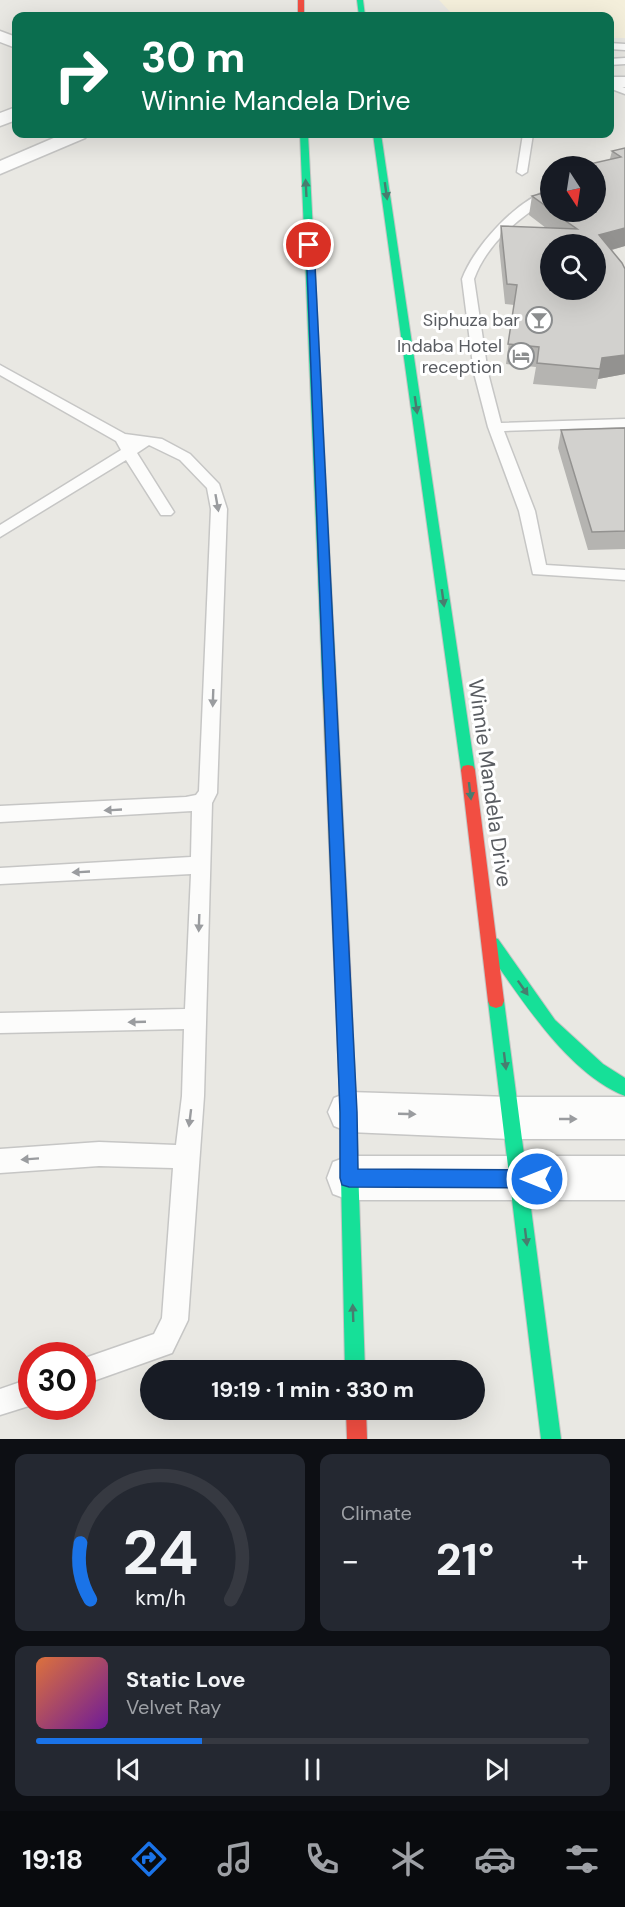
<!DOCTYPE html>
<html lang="en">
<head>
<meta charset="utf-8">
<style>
	:root { --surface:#171b24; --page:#242831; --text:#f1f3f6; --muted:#9ea1a6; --line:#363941; --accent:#1a73e8 }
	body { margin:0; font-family:"DM Sans",sans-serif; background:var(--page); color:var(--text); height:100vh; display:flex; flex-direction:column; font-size:22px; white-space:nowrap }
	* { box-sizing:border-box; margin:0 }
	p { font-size:20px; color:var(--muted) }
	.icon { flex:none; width:33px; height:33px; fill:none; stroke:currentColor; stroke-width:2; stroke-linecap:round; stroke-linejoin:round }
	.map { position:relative; height:1439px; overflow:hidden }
	.drawer { display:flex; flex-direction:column; gap:15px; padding:15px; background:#0d0f14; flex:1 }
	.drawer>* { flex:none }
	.banner { position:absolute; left:12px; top:12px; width:602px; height:126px; border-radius:12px; box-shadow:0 6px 24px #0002; background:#0b6e4f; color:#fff; overflow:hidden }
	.needle { width:39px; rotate:168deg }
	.controls { position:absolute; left:540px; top:156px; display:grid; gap:12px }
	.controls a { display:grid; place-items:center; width:66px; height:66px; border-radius:50%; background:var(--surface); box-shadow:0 6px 24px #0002; font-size:30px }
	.speed { position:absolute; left:18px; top:1342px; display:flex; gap:12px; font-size:30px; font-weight:700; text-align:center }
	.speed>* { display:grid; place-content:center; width:78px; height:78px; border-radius:50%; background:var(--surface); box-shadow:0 6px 24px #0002; line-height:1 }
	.speed .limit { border:9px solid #d22; background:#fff; color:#111 }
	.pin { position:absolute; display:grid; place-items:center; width:51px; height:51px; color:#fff; margin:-26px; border:3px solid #fff; border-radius:50%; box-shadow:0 2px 6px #0007 }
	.me { position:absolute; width:66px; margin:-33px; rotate:270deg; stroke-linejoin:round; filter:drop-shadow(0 0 4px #0008) }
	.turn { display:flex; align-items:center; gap:21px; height:126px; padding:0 30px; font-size:27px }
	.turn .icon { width:78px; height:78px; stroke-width:2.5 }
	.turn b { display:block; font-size:42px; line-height:51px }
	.big { font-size:45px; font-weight:700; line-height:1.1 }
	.drawer .tile { flex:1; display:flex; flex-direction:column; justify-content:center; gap:9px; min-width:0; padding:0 21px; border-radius:12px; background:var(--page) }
	.drawer .dial { align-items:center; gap:0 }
	.dial svg { height:156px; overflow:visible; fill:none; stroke:var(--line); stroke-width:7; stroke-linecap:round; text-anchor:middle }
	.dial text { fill:var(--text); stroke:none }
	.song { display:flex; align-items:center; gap:18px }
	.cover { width:72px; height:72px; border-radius:9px; background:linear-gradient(135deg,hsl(20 70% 55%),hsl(280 70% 35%)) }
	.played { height:6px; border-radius:3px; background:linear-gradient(90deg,var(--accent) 30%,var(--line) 30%) }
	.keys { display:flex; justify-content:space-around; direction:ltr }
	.heat { display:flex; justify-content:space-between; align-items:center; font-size:33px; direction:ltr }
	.drawer .tiles { flex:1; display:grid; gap:15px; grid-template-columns:1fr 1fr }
	.tile:last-child { grid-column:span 2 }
	.trip { position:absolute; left:140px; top:1360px; width:345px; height:60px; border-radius:30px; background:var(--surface); box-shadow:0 6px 24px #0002; font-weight:700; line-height:60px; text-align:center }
	.tabs { display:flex; height:96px; justify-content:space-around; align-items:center; background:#090b0e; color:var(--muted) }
	.tabs .icon { width:42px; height:42px }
	.tabs .selected { color:var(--accent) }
	.tabs b { font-size:27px; color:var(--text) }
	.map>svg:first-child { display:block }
</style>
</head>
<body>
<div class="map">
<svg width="625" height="1439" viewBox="0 0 625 1439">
	<rect width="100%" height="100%" fill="#e9e8e3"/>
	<path fill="#f4efdb" d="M439 0H625V38H609V16H454Z"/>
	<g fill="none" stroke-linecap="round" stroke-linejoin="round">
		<defs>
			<path id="lane" d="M609 43 625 44V50L609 49Z
				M625 58V64L609 65V59Z
				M609 82 625 88V94L609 88Z
				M523 134H533L527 172 522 175 517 172Z
				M550 190V198C519 218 487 243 474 279L488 373 501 423 625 419V427L504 431 535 511 546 565 625 570V580L533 574 519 511 488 427 474 373 462 279C474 247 516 200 550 190Z
				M0 365 125 434 162 439 190 454 219 484 227 509 217 793 212 803 204 1096 188 1320 172 1353 82 1385V1359L154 1334 162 1318 173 1168 99 1166 0 1173V1149L99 1142 176 1145 182 1096 184 1029 0 1033V1013L185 1009 191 874 0 884V868L191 857 192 811 0 822V806L186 797 196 795 199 791 211 509 207 488 180 460 149 445 137 453 174 512 171 515H161L126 460 0 537V525L121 450 116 441 0 375Z
				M32 1378V1405L0 1415V1389Z"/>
			<path id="street" d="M0 31 16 37V48L0 42Z
				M609 77H625V87H609Z
				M16 107V120L0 126V113Z
				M63 134H88L85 138 0 174V161Z
				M349 1092 512 1097H625V1139H512L349 1132 334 1126 328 1112 334 1098Z
				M349 1156H625V1200H349L333 1194 327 1178 333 1162Z"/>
			<path id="fast" d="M357 0H363L365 16H359Z
				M300 134H308L337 699 330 704 323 699Z
				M373 134H381L475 770 473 774H463L461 770Z
				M492 937 498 939 555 1020 603 1064 625 1078V1096C567 1073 521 998 486 949L484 944 486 939Z
				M496 994 502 996 504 1001 561 1439H541L488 1001 490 996Z
				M347 1071 353 1073 355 1079 365 1371H345L339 1079 341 1073Z"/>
			<path id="slow" d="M330 694 337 699 349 939 347 944 341 946 335 944 333 939 323 699Z"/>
			<path id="jam" d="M298 0H304V16H298Z
				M468 765 473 766 475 770 504 1001 502 1006 496 1008 490 1006 488 1001 461 770 463 766Z
				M341 932 347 934 349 939 355 1079 353 1085 347 1087 341 1085 339 1079 333 939 335 934Z
				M346 1410H366L367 1439H347Z"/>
		</defs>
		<use href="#lane" stroke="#c6c6c5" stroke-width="3"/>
		<use href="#street" stroke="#c6c6c5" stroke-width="3"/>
		<use href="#fast" stroke="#c5c5c3" stroke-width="2"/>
		<use href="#slow" stroke="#c5c5c3" stroke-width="2"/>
		<use href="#jam" stroke="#c5c5c3" stroke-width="2"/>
		<use href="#lane" fill="#fcfcfb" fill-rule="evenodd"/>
		<use href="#street" fill="#fcfcfb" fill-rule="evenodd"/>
		<use href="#fast" fill="#16e098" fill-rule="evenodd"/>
		<use href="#slow" fill="#ffcf43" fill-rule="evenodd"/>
		<use href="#jam" fill="#f24e42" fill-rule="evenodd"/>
	</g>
	<path fill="#b5b4b1" d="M625 148V246L612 250 625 269V374L598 379 596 389 533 384 536 367 506 364 514 305 505 304 499 246 501 226 546 228 529 215 532 196 550 191V212H596L612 151Z
		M625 428V549L588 550 558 448 561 430Z"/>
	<path fill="#939290" d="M625 228V246L596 254 599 235Z
		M625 355V374L598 379 602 358Z"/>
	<path fill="#d2d1ce" stroke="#939290" stroke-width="1.5" fill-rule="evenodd" d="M625 148V228L599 235 622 263 625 269V355L602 358 600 369 537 363 539 347 508 344 517 285 507 284 501 226 577 229 553 212H596V166H581L621 157 612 151ZM550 244H596V290H550Z
		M550 191V209L532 196Z
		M625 428V531L592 532 561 430Z"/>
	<defs><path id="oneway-solid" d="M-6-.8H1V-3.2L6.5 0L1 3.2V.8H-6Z" transform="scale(1.5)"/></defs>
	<g fill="#487d6f">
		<use href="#oneway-solid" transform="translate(306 188) rotate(-93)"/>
		<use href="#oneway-solid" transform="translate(386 191) rotate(82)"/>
		<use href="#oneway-solid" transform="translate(416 405) rotate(82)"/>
		<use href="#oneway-solid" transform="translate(443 598) rotate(82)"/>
		<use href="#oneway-solid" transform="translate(470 791) rotate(83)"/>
		<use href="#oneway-solid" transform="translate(523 988) rotate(55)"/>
		<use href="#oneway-solid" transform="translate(505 1061) rotate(83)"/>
		<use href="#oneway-solid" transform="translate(526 1237) rotate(83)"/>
		<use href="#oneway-solid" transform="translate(353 1313) rotate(-92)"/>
	</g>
	<g fill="#9a9c9f">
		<use href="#oneway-solid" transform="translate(217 503) rotate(80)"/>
		<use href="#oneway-solid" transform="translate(213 698) rotate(92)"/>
		<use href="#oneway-solid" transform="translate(113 810) rotate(177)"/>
		<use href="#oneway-solid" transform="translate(81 872) rotate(177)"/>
		<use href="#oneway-solid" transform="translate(199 923) rotate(92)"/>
		<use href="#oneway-solid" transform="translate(137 1022) rotate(178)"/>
		<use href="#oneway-solid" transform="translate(407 1114) rotate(2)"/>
		<use href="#oneway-solid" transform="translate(190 1118) rotate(97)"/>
		<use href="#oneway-solid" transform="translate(568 1119)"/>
		<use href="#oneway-solid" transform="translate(30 1159) rotate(176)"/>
	</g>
	<path fill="#1a73e8" stroke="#114b97" stroke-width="1.5" d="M306 243 314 245 357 1112 358 1169 537 1170 543 1173 546 1179 543 1186 537 1188 349 1187 342 1185 340 1178V1112Z"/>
	<defs>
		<symbol id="bar-ring" viewBox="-11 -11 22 22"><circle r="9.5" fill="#fff" stroke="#8b8d8e" stroke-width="1.5"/><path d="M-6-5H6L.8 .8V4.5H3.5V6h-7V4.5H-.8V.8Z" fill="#8b8d8e"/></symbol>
		<symbol id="hotel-ring" viewBox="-11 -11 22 22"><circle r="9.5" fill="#fff" stroke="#8b8d8e" stroke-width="1.5"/><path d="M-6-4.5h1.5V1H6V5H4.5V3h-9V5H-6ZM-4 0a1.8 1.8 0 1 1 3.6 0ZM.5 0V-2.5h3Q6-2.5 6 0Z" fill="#8b8d8e"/></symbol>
	</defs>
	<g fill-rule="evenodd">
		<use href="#bar-ring" x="524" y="305" width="30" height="30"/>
		<use href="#hotel-ring" x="506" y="341" width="30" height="30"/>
	</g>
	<g text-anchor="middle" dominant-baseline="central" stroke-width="6" stroke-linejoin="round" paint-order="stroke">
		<g font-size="18" fill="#595c61" stroke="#fff" text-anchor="end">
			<text x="520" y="320">Siphuza bar</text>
			<text x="502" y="346">Indaba Hotel<tspan x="502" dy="21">reception</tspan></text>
		</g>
		<g font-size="21" fill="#595c61" stroke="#fff">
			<text transform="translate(490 783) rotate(82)">Winnie Mandela Drive</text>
		</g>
	</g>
</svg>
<div class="controls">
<a><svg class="needle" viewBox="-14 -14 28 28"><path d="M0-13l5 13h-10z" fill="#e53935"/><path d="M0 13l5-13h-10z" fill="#9ea1a6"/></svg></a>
<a><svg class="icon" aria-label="search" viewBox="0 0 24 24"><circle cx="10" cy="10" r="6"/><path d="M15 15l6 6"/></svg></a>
</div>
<div class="speed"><div class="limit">30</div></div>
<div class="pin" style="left:309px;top:245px;background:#d93025"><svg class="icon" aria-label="arrive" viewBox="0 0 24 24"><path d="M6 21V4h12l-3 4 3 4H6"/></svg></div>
<svg class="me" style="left:537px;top:1179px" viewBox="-20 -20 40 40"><circle r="17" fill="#1a73e8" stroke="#fff" stroke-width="3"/><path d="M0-11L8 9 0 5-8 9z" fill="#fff"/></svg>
<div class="trip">19:19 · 1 min · 330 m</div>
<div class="banner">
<div class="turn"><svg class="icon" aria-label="right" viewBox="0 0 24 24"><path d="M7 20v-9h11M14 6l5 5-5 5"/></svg><div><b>30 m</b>Winnie Mandela Drive</div></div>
</div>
</div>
<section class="drawer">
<div class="tiles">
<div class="tile dial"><svg viewBox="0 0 100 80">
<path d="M14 69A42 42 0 1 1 86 69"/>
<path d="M14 69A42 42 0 0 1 9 40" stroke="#1a73e8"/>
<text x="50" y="56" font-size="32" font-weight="700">24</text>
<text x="50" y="72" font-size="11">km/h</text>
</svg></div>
<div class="tile"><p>Climate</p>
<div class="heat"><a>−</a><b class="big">21°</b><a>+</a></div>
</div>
<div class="tile">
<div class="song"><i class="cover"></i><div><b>Static Love</b><p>Velvet Ray</p></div></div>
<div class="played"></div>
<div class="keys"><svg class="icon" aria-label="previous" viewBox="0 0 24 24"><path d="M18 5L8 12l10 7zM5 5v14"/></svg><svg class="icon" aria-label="pause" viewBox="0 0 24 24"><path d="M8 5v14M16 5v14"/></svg><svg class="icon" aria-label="next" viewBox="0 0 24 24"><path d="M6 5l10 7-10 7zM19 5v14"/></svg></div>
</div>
</div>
</section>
<nav class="tabs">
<b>19:18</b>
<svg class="icon selected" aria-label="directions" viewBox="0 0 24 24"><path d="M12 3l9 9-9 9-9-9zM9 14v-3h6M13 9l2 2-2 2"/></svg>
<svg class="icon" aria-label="music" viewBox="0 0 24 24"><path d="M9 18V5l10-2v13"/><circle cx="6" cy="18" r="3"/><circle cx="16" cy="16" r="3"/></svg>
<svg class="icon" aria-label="phone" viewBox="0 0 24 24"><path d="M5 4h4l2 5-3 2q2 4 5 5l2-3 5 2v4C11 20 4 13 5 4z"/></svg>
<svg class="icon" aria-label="climate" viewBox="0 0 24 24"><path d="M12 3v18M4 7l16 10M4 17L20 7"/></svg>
<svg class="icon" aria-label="car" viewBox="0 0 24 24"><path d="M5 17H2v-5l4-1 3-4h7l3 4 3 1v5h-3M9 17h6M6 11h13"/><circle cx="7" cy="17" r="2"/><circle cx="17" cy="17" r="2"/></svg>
<svg class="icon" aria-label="filters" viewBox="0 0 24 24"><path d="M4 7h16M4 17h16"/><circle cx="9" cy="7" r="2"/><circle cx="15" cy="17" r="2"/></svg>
</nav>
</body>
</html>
